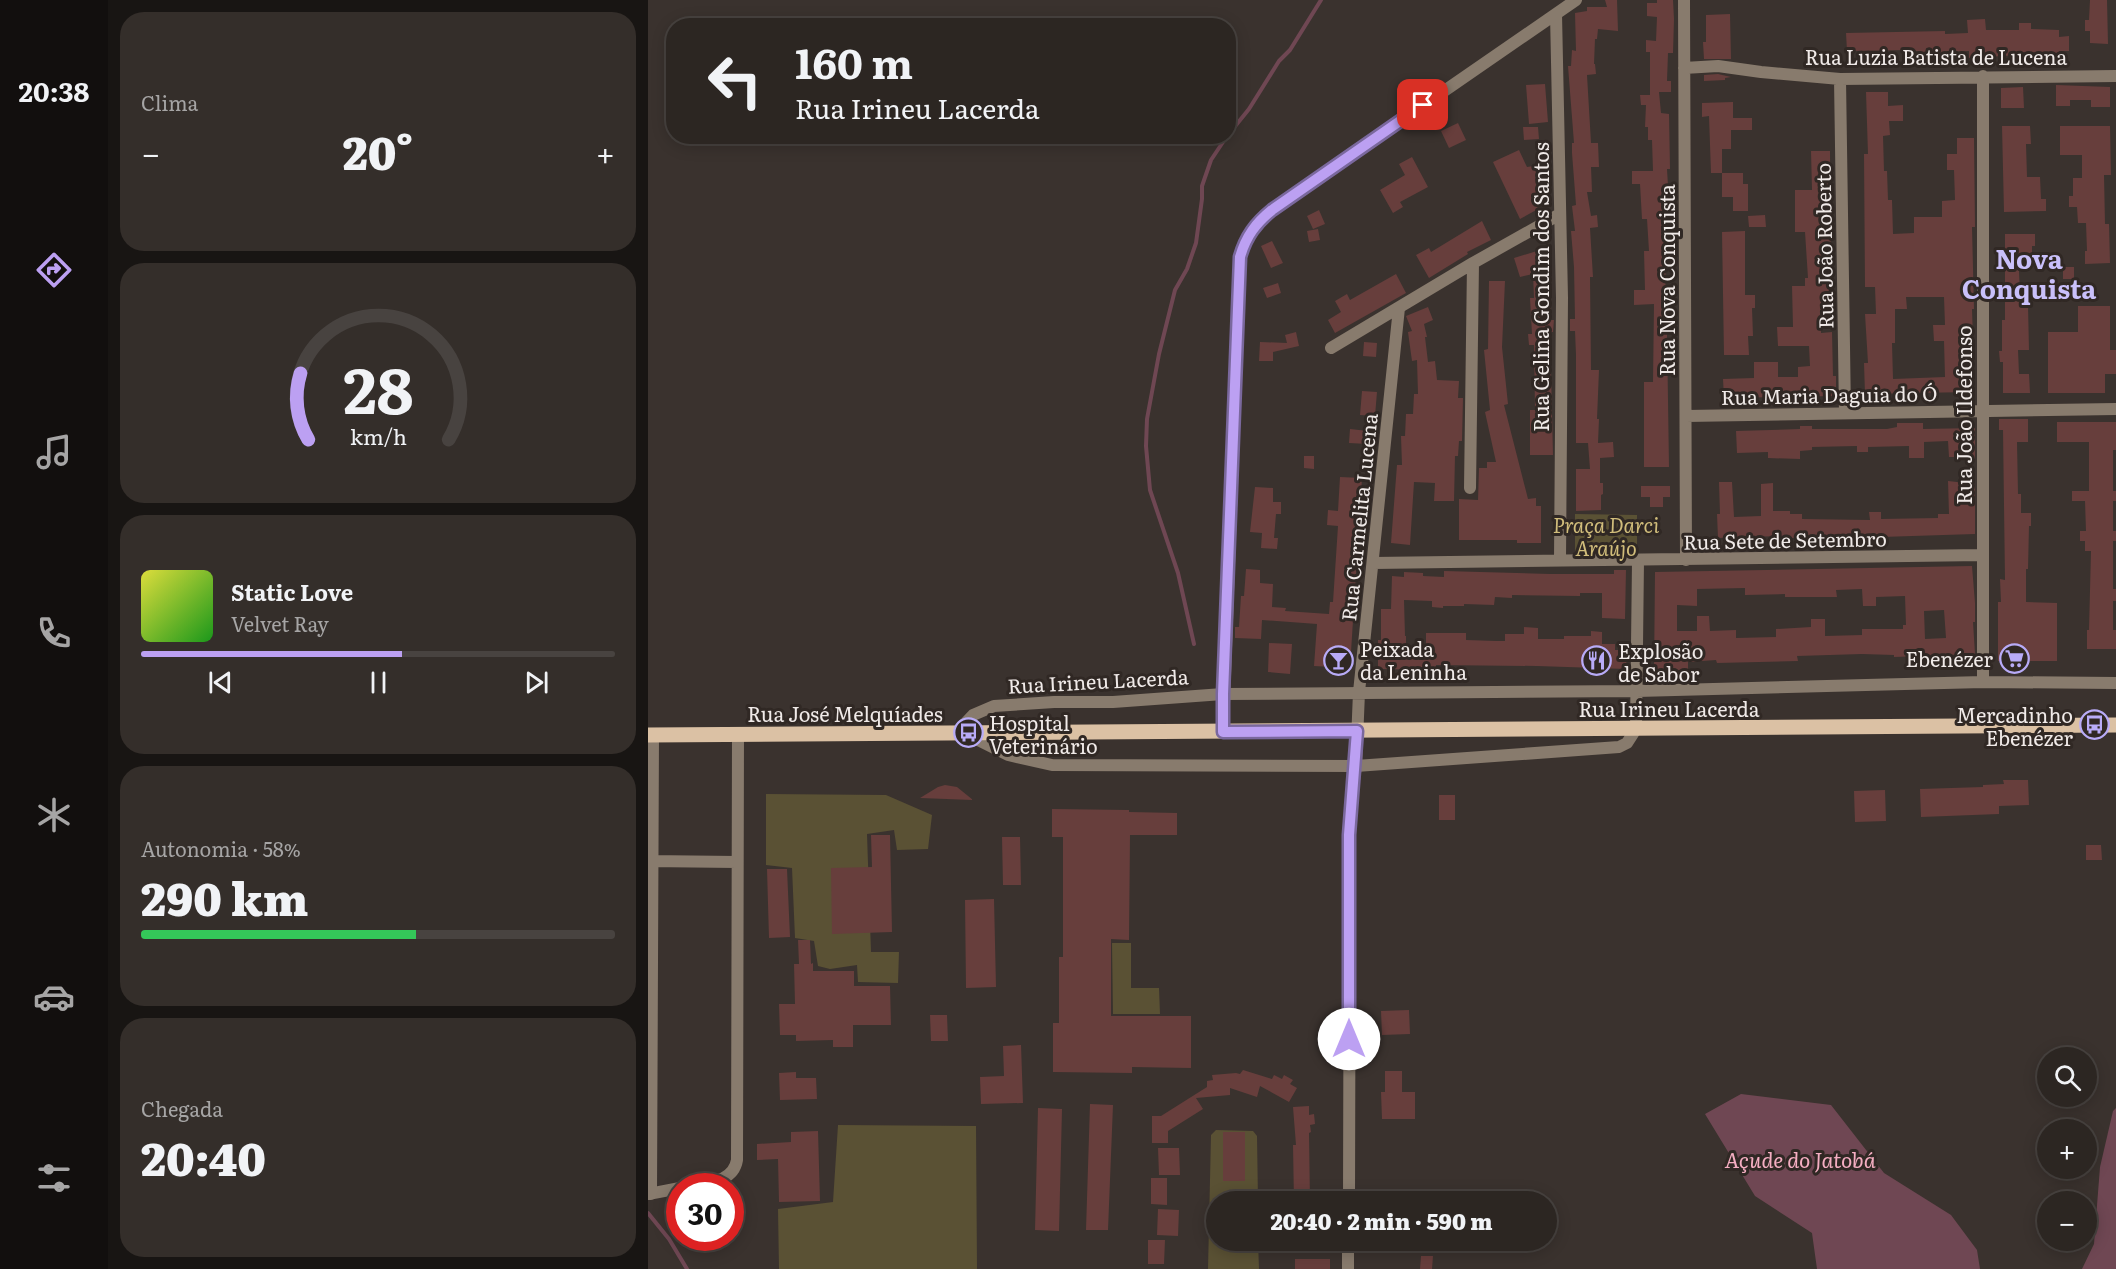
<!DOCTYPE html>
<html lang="pt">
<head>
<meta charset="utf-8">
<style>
	:root { --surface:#2c2622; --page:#342e2a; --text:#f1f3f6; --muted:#a6a5a5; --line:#484340; --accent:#bca0f2 }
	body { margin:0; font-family:Literata,serif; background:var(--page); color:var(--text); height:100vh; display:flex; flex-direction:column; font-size:22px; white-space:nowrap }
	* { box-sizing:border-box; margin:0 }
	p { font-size:20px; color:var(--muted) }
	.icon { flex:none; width:33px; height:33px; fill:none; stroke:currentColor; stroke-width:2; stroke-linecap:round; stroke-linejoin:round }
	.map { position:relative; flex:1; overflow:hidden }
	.sheet { display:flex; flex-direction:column; gap:12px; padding:12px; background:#181513; width:540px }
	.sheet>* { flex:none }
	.hud { position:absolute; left:18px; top:18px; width:570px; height:126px; border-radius:24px; box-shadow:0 3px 15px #0003,0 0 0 2px var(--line); background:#2c2622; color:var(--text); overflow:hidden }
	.controls { position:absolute; left:1389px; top:1047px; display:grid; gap:12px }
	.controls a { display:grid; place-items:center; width:60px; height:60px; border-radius:50%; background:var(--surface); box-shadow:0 3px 15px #0003,0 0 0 2px var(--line); font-size:30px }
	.speed { position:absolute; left:18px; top:1173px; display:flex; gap:12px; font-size:30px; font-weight:700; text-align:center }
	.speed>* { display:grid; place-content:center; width:78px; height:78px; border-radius:50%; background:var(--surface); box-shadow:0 3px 15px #0003,0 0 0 2px var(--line); line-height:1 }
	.speed .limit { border:9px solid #d22; background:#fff; color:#111 }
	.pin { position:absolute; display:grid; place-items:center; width:51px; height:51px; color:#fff; margin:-26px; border-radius:12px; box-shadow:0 3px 9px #0006 }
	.me { position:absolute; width:66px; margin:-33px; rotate:0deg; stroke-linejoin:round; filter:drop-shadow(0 0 4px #0008) }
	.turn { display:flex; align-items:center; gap:21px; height:126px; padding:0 30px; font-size:27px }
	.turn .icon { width:78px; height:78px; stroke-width:2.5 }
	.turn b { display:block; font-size:42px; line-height:51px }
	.big { font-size:45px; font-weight:800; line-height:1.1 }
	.sheet .tile { flex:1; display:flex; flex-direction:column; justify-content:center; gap:9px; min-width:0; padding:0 21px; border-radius:24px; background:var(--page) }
	.sheet .dial { align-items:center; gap:0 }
	.dial svg { height:156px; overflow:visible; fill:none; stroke:var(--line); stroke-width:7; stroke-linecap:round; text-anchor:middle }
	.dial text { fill:var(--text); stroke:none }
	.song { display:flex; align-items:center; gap:18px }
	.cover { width:72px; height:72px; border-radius:9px; background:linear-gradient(135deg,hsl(60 70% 55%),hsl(120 70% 35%)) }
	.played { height:6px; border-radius:3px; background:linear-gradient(90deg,var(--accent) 55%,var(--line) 55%) }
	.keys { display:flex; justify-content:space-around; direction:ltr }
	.heat { display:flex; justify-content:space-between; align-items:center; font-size:33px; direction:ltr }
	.charge { height:9px; border-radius:4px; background:linear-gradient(90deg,#34c759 58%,var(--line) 0) }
	.trip { position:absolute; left:558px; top:1191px; width:351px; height:60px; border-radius:30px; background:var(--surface); box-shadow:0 3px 15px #0003,0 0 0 2px var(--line); font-weight:800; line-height:60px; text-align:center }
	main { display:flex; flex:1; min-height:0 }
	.dock { display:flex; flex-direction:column; width:108px; justify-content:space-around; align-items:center; background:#120f0e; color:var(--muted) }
	.dock .icon { width:42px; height:42px }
	.dock .current { color:var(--accent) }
	.dock b { font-size:27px; color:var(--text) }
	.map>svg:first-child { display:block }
</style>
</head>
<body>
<main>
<nav class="dock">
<b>20:38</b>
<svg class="icon current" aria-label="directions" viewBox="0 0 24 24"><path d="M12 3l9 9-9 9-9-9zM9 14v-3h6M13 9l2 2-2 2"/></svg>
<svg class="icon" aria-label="music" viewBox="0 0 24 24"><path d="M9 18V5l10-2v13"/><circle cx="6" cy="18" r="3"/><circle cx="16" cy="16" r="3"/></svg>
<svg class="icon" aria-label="phone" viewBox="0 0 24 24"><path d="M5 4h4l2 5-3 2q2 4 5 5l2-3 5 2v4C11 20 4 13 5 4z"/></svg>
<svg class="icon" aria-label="climate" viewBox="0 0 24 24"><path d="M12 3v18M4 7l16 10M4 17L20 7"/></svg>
<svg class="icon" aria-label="car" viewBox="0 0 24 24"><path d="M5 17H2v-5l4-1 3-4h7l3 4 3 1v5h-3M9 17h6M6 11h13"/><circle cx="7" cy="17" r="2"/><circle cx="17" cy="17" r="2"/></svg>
<svg class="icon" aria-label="filters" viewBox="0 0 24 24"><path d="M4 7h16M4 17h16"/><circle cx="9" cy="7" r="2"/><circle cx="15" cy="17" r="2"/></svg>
</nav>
<section class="sheet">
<div class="tile"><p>Clima</p>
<div class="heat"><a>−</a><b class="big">20°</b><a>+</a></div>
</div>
<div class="tile dial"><svg viewBox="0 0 100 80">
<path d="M14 69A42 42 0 1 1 86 69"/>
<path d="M14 69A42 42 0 0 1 10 35" stroke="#bca0f2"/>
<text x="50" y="56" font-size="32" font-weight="700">28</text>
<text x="50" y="72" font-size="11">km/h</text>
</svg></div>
<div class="tile">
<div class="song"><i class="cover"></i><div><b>Static Love</b><p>Velvet Ray</p></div></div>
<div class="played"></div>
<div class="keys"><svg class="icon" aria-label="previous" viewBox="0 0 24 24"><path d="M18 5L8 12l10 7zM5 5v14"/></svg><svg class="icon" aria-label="pause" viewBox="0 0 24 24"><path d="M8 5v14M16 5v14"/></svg><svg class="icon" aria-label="next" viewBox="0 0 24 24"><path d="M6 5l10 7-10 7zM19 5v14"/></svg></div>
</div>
<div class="tile"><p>Autonomia · 58%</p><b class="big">290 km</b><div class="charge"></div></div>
<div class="tile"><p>Chegada</p><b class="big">20:40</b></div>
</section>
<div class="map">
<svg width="1468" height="1269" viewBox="0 0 1468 1269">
	<rect width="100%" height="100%" fill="#3a322e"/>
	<path fill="#5a5134" d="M927 514 989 515V556L927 555Z
		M118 794 238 795 284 815 280 849 249 850 246 830 219 834 223 952H251L250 983 210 982 209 965 182 969 170 966 166 941 147 938 144 868 118 865Z
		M464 943H483V988H511L512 1014H465Z
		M190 1125 328 1126 329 1269H131L130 1209 185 1202Z
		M568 1130 605 1131 609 1136 610 1201 568 1202V1240L610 1241 611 1269H560L563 1135Z"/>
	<path fill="#6f4753" d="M1093 1094 1183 1105 1236 1173 1303 1215 1329 1250 1332 1269H1169L1164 1233 1107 1196 1057 1114Z
		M1468 1108V1269H1434L1446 1244 1452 1167 1465 1111Z"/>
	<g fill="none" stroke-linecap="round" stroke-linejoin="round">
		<path stroke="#6f4753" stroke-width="4" d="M580 135 601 109 631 61 642 50 673 0
			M546 644 530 573 502 490 498 446 499 419 511 354 527 290 539 269 548 243 554 199V186L563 160 579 136
			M0 1213 21 1239 39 1269"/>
	</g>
	<path fill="#673e3c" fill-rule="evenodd" d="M957 0H969L970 31 950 29 949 39H947L946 64H947L948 74 939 75 943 143H950L951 167H943L944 192H939L943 216 949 215 950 227 942 228 945 277H942L943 370H951L949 419H951L950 443 965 442 966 457 952 458V483H955V494L953 495V510L928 511V469H942L940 443H928V355L927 331H922V319H927L926 267 923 231H927L924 206 928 205 924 153V143H926L920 66H923L924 50 928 51 927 13 939 11V7H959Z
		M1009 0H1025L1026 19 1025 53H1020L1019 81H1023V92H1011L1013 113 1021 114 1022 169H1019L1022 220 1026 247 1017 248 1018 313 1025 312 1026 333H1019L1021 467H996V382H1005L1006 304 986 305V290H997L996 251H1001L999 219H994L992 184H984V171H1005L1004 140H1000V127H997L998 105H993L992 95H1002V52H998V40L1008 41 1009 17 999 16V3H1009Z
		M1442 0H1459L1460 44 1442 43V31H1437V20H1441Z
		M1082 14 1083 59H1056L1055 42H1058V15Z
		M1337 19 1338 30H1371V23H1383V29L1411 30V37L1421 36V51H1411V53L1371 52V55L1321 58V51L1298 52V58H1273V51H1262V50L1199 51 1198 33 1297 31V34L1320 33 1319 20Z
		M1070 74 1083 77 1077 78V80L1056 81V75Z
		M897 84 900 122 881 124 878 85Z
		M1408 85 1462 87V107H1443V100H1422V106H1408Z
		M1375 87 1376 108H1353V88Z
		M1218 92H1240V106L1255 105V121H1241L1242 135 1235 136 1236 171H1239L1240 200H1244L1245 234 1266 233V217H1294V201L1307 200 1306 170H1299V154H1309V138H1326L1327 227H1324L1326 309H1324L1325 340H1321L1322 392 1217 394 1216 363H1220L1217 314H1228L1227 287H1217L1216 154H1220ZM1258 297H1296L1297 325H1285L1286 341H1296L1297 377 1245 379 1244 343H1247V309H1259Z
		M1085 102V118H1104V130H1083V149H1074V173H1063L1061 116 1054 117V103Z
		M810 123 818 140 801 148 793 131Z
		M1354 126H1382L1383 144H1378L1379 177H1392L1393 199H1398V211L1356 212Z
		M1412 126H1462L1463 175H1456L1457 224H1461L1462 263 1437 264V251H1439L1438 223H1430L1429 207H1421V196H1425V178H1434V155H1412Z
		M875 127H890L891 139 876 140Z
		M871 150 879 167 899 164 902 193 892 194 896 202 889 206 890 209 872 219 845 162Z
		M1163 151H1182L1183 310H1172L1173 333 1184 332 1185 376H1188V396L1076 398 1075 379 1106 378V362H1130V377H1150V367L1162 366 1161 346H1130L1129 327H1145L1144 286H1157V278H1160L1157 232H1147V190H1164Z
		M764 157 780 187 752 202 755 207 745 213 732 190 757 175 751 164Z
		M1074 173H1095V184H1100V211H1085V197H1074Z
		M671 210 677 224 665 229 659 216Z
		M1117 215 1118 227H1101L1100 216Z
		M834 221 843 240 819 252 820 254 781 278 768 255 781 248 783 252Z
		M670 229 672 240 661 242 659 231Z
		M1097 231V295H1107V308H1104L1105 336H1100L1101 355H1076L1074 232Z
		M1357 234H1387V246H1384V259H1376L1377 271H1371L1372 295 1381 294 1382 305H1380L1381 350H1370L1371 374H1381L1382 393H1355V362H1352L1351 351H1354V320H1357Z
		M624 241 635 263 623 268 613 246Z
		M898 246 904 270 900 271 903 320H906L905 332H902L905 455H882V410H887L886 345H881L880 334H884L882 298H886L885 274 872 277 866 258 889 251 888 248Z
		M1415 267H1426V279H1415Z
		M748 274 758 293 687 333 680 320 693 312 687 301 699 294 702 300Z
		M841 281H857L854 347 860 404 856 405 880 499 888 498V506H893V543H869V540H811V499L830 500 831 468H839V462H848L837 412 842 410 836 350 840 349Z
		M630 283 633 293 619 298 615 288Z
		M1430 306H1462V350H1468V374H1457V393H1400V332H1430Z
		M780 307 785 320 776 324 779 337H777L780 362 787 361 789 380 811 381 810 398H815L814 441H811L810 456H807L806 501H786L787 483 766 482 762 545 743 543 749 465H754L753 436H757L758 414H765L766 394H770L769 360 764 361 760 332 764 331 758 316Z
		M648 332 651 346 625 352V361H611L612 342 639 343 637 335Z
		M716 342 729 343 728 357 715 356Z
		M714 391 729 392 727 416 712 415Z
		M1351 419H1380V442H1369L1370 494H1373V513H1383V526H1381L1380 569H1378V602L1409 603V661H1350V602H1353L1352 579 1357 580 1355 430H1351Z
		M1409 422H1468V450H1465V491H1468V501H1465V531H1468V541H1465V589H1468V601H1465V630H1468V649H1439V630H1441L1443 551H1437V541H1432V531H1438L1437 501H1424V491H1441V442H1409Z
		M1249 423H1275V429L1327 428V461H1318V457H1301L1300 441 1276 442V458H1261V446L1220 447V452H1209V446L1164 447V450L1152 451V459L1120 458V452L1089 453 1088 431 1152 429V426H1164V429H1239L1249 427Z
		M702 429 720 431V444L701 443Z
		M656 456H666V469L656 468Z
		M692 477 714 478 702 668 666 666 669 624 614 620 613 639 587 638V627H591L593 596H596L598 569 612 570V583L625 584 624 607 638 608 637 611 681 614 682 602H685L690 526 679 525 680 510 690 511Z
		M1300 481 1327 484V534L1202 538H1131V536L1070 538 1069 514H1072L1071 482H1084L1086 517 1113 516V484L1125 483V511H1142V514H1154V519L1222 520 1221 512H1233V519L1290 518V514H1301Z
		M993 486H1022V497H1015V507H1002V497H993Z
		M607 487 625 488V502H633V514H628L626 538H630L629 549 613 548 614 533 602 532Z
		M1324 566 1327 603V622H1325L1327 654 1246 657V655L1214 654 1149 656 1150 661 1069 663 1068 660 1040 662V670L1006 672 1007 572ZM1097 588V595L1137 594V597H1189L1188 590 1214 589 1215 606H1228V597L1257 596 1258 625H1255V629H1214V635L1177 636V619H1163V627L1128 629V637L1088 638V630L1062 631 1061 616H1049V631H1029V605L1049 606V589ZM1296 610 1298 638 1277 639 1276 611Z
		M966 570H978L977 619 954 618V593H932V596L864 595V598L847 597 846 605 816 604V606H795V608L784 607V601L756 600 757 636H758V646L778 647V633H818V640L848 641H857V634H876V627L890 628V639H916V636H943V631L954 632V644H967V650H979L978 669 889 666 788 665V670L730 669V640H733V609H743L744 576 756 577V572L775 573V576L796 577V571L902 574H966Z
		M621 643 644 644 642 674 620 672Z
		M1355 780H1380L1381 805 1351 806V814L1273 817 1272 789 1335 787V785L1356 784Z
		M297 785 309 787 325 800 272 798 290 787Z
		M1237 790 1238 821 1207 822 1206 791Z
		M791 795H807V820H791Z
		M404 809 481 810V812L529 813V835H482L481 940 463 939V1016H543V1068L484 1067V1073L405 1072V1023H411V957H415V837H404Z
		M223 835H242L244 932 184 934 183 868 224 867Z
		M354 837H372L373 885H355Z
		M1438 845H1453L1454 860H1438Z
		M119 869H139L142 937 121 938Z
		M346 899 348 987 318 988 317 900Z
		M150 940H162L163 964 165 963V971H206V986H242L243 1025H205V1047H185V1040L148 1041V1035H132L131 1004H147L146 964H151Z
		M761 1010 762 1034 734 1035 733 1011Z
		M282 1015H299L300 1041H283Z
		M373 1045 375 1103 333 1104 332 1077 356 1076 355 1046Z
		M595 1070 624 1079 626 1075 634 1079 636 1075 645 1080 642 1084 649 1088 641 1102 612 1086 609 1097 582 1088V1095L548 1098 555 1109 520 1131V1143H504V1116H513L559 1087V1081L565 1080 564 1075 588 1073 592 1074Z
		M737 1071H754V1092H767V1119H734L733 1092H737Z
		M148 1072V1078H168L169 1099 132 1100 131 1073Z
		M442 1104 465 1105 460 1230H438Z
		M661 1106V1115L666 1114 667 1124 662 1125 663 1132 661 1133 662 1202H646L645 1145H648L645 1107Z
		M390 1108 414 1109 411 1231 387 1230Z
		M170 1131 172 1201 131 1202 130 1159 109 1160V1144L143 1142V1132Z
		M575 1132H597V1181H575Z
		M510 1148H531L532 1175H511Z
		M503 1178H519V1205L503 1204Z
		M510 1209 531 1210 530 1236 509 1235Z
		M500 1240H517L516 1264H500Z
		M773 1256H785L784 1269H772Z
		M647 1259H682V1269H647Z"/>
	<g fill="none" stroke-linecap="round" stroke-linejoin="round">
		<path stroke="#887b6d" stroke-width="12" d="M1036 0 1038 560
			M908 14 914 298 912 560
			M1036 68 1070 66 1113 72 1192 79 1468 76
			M1192 79 1197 413
			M683 348 825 263 912 214
			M1038 416 1468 409
			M822 488 825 263
			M725 563 1334 555
			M1335 682V76
			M575 732 592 257C598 236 608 223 624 210L928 0
			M308 733 325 715 346 706 406 702H465L575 694 989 691 1335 682 1468 683
			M318 734 360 755 404 765 708 766 971 747 979 743 988 729 990 561
			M0 861 89 862
			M38 1186C57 1182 85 1184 89 1160L90 735
			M0 1194 32 1188
			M3 1194 5 735
			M701 1202 702 809 708 766 711 692 751 308
			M700 1269V1240"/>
		<path stroke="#dbc1a4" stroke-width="15" d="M0 735 1468 725"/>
	</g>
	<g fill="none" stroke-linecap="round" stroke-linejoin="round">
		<defs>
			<path id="route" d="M701 1039V835L709 731 575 732V694L592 257C598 236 608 223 624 210L775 105"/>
		</defs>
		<use href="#route" stroke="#7a689d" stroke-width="15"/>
		<use href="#route" stroke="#bca0f2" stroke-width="10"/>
	</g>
	<defs>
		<symbol id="supermarket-ring" viewBox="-11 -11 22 22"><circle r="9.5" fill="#302824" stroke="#b8abf7" stroke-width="1.5"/><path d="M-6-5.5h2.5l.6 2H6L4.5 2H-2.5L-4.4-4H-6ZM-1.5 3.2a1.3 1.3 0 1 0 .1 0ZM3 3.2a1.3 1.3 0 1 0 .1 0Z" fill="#b8abf7"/></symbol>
		<symbol id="bar-ring" viewBox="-11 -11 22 22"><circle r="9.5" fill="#302824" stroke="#b8abf7" stroke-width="1.5"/><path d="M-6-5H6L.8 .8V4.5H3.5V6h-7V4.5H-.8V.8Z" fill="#b8abf7"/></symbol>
		<symbol id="restaurant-ring" viewBox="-11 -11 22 22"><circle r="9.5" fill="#302824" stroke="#b8abf7" stroke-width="1.5"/><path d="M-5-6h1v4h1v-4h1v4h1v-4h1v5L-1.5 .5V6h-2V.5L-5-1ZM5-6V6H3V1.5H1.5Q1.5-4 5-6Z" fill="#b8abf7"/></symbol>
		<symbol id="bus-ring" viewBox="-11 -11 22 22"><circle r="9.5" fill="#302824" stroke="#b8abf7" stroke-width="1.5"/><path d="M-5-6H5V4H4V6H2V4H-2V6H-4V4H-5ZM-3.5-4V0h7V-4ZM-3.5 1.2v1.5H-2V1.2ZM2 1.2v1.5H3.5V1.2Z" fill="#b8abf7"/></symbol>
	</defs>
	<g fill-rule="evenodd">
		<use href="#supermarket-ring" x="1350" y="642" width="33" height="33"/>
		<use href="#bar-ring" x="674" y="644" width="33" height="33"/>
		<use href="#restaurant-ring" x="932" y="644" width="33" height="33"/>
		<use href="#bus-ring" x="1430" y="708" width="33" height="33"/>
		<use href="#bus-ring" x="304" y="716" width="33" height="33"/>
	</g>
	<g text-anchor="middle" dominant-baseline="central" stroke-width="6" stroke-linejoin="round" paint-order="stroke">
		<g font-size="20" fill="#f0eae8" stroke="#302824">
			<text x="1288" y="56">Rua Luzia Batista de Lucena</text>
			<text transform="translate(1175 246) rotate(-91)">Rua João Roberto</text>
			<text transform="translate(1018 280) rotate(-90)">Rua Nova Conquista</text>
			<text transform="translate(892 287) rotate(-90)">Rua Gelina Gondim dos Santos</text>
			<text transform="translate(1181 394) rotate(-1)">Rua Maria Daguia do Ó</text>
			<text transform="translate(1315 415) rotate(-90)">Rua João Ildefonso</text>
			<text transform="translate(710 517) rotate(-84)">Rua Carmelita Lucena</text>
			<text transform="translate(1137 539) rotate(-1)">Rua Sete de Setembro</text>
			<text transform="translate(450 680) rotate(-3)">Rua Irineu Lacerda</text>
			<text x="1021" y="708">Rua Irineu Lacerda</text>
			<text x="197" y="713">Rua José Melquíades</text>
		</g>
		<g font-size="20" font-style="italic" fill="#d1bd7b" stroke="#302824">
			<text x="958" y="524">Praça Darci<tspan x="958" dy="23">Araújo</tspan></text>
		</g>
		<g font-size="20" fill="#f0eae8" stroke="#302824" text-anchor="start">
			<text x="712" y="648">Peixada<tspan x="712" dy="23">da Leninha</tspan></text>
			<text x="970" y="650">Explosão<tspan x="970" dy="23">de Sabor</tspan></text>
			<text x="1345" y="658" text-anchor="end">Ebenézer</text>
			<text x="1425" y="714" text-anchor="end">Mercadinho<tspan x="1425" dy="23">Ebenézer</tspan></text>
			<text x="341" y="722">Hospital<tspan x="341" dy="23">Veterinário</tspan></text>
		</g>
		<g font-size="21" font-style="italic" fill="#f5aec2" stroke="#302824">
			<text x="1152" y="1158">Açude do Jatobá</text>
		</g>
		<g font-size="26" font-weight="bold" fill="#c9c0fa" stroke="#302824">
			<text x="1381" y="257">Nova<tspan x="1381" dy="30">Conquista</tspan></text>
		</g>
	</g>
</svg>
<div class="controls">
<a><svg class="icon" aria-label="search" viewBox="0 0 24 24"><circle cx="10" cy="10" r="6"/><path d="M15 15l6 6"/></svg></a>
<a>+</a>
<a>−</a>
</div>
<div class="speed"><div class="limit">30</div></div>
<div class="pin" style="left:775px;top:105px;background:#d93025"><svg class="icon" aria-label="arrive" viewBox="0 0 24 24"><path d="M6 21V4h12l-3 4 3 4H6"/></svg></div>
<svg class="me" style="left:701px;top:1039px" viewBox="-20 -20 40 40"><circle r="19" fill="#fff"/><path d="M0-13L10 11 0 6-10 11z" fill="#bca0f2"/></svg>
<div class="trip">20:40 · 2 min · 590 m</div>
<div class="hud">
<div class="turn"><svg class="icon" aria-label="left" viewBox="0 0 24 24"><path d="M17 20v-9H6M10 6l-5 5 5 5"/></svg><div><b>160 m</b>Rua Irineu Lacerda</div></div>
</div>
</div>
</main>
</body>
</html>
